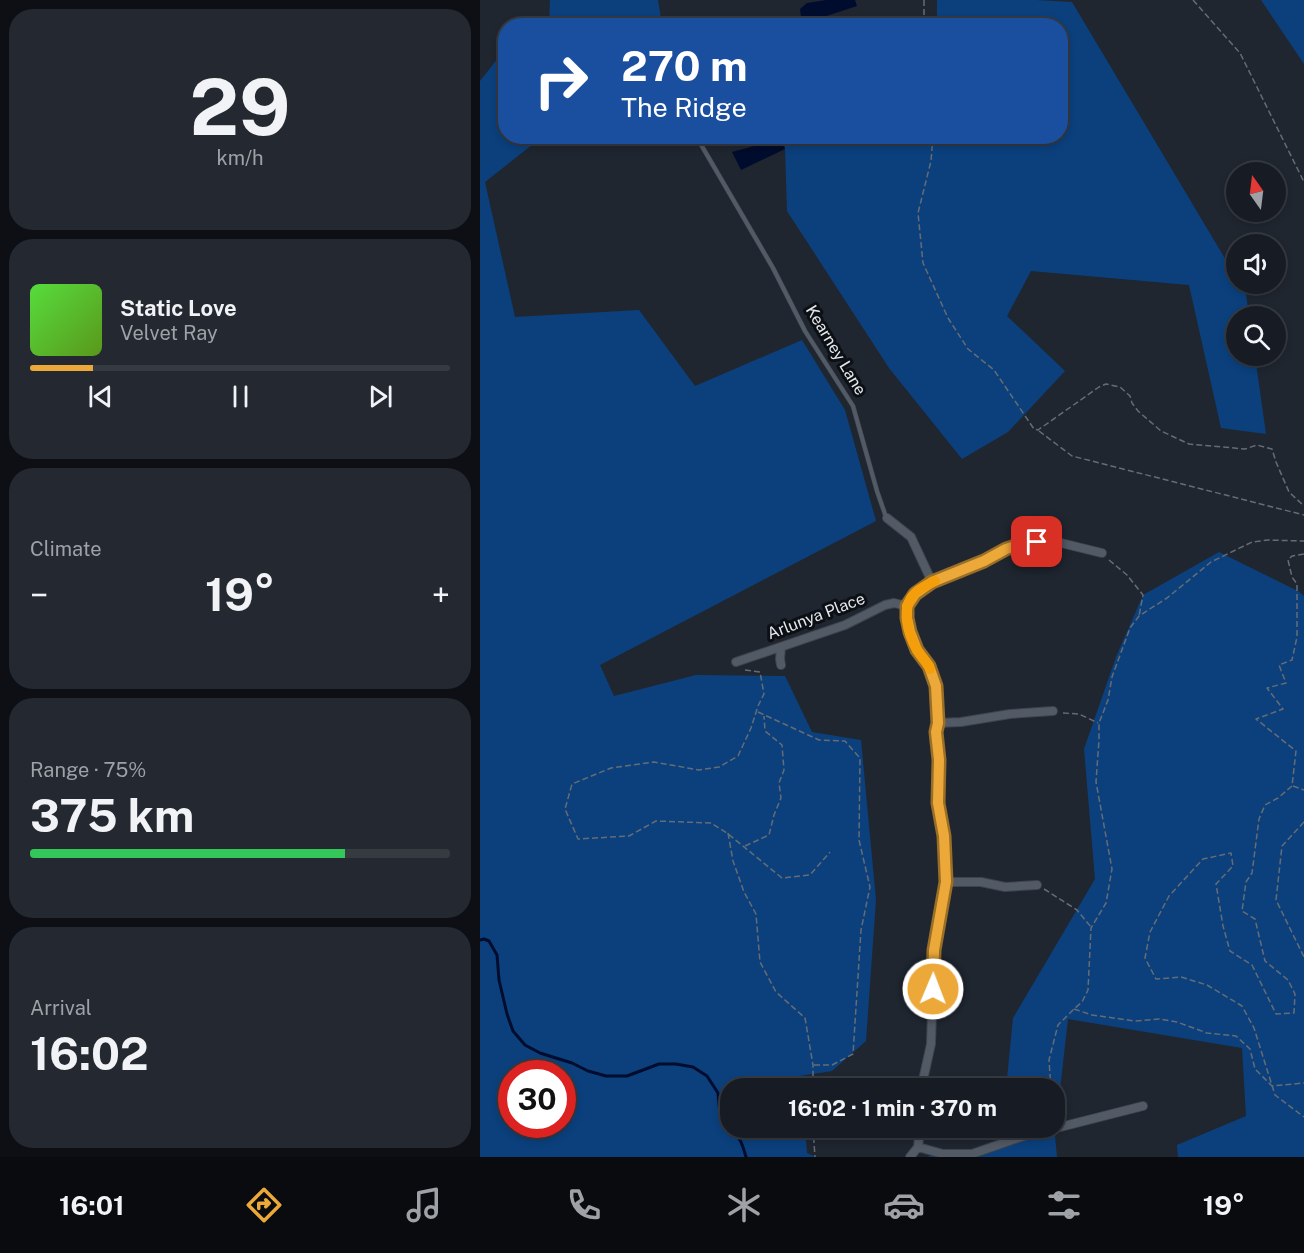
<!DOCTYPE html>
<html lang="en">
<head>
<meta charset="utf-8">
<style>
	:root { --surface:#171c24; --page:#242931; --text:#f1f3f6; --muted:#9ea1a6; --line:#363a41; --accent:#eca93a }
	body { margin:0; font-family:"Public Sans",sans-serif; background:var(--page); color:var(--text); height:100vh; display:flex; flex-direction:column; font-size:22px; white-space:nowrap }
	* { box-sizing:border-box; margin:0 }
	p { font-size:20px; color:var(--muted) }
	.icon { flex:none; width:33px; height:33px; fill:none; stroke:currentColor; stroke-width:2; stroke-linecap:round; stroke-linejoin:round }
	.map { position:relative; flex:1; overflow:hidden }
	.side { display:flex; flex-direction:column; gap:9px; padding:9px; background:#0d0f14; width:480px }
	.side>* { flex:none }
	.banner { position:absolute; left:18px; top:18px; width:570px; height:126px; border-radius:24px; box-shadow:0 3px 9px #0003,0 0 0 2px var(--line); background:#1a4fa0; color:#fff; overflow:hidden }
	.needle { width:39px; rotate:346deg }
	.buttons { position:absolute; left:746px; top:162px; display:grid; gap:12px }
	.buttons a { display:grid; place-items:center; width:60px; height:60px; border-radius:50%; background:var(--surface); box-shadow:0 3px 9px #0003,0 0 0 2px var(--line); font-size:30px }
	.speed { position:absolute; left:18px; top:1060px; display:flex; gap:12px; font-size:30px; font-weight:700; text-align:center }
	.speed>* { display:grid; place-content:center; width:78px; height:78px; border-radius:50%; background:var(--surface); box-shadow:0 3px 9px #0003,0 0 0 2px var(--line); line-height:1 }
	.speed .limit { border:9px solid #d22; background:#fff; color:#111 }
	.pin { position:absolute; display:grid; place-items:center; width:51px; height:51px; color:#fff; margin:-26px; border-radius:12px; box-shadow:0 3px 9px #0006 }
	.me { position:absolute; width:66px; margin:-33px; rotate:1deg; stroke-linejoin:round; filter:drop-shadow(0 0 4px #0008) }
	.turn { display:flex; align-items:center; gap:21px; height:126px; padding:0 24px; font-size:27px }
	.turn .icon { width:78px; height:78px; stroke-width:2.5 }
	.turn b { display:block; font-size:42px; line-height:51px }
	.big { font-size:45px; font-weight:700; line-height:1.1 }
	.side .card { flex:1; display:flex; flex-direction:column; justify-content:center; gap:9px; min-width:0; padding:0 21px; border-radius:24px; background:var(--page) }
	.side .dial { align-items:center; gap:0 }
	.dial b { font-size:78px; line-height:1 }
	.song { display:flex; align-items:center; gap:18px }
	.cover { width:72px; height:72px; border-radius:9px; background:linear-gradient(135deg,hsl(110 70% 55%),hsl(90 70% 35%)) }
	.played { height:6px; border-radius:3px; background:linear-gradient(90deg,var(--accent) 15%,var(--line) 15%) }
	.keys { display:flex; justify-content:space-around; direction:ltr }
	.heat { display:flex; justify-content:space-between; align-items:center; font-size:33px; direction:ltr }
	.charge { height:9px; border-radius:4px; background:linear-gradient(90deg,#34c759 75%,var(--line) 0) }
	.trip { position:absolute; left:240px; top:1078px; width:345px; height:60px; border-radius:24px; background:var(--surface); box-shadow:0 3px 9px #0003,0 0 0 2px var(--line); font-weight:700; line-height:60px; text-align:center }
	.tabs { display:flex; height:96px; justify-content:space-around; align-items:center; background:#090b0e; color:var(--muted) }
	.tabs .icon { width:42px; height:42px }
	.tabs .active { color:var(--accent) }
	.tabs b { font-size:27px; color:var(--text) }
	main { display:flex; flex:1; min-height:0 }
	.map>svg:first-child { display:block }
</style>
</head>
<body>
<main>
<section class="side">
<div class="card dial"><b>29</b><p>km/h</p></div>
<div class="card">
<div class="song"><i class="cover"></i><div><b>Static Love</b><p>Velvet Ray</p></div></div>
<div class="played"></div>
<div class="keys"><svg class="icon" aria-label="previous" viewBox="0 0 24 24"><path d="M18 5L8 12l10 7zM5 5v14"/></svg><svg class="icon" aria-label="pause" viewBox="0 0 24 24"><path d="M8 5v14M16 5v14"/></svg><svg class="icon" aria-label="next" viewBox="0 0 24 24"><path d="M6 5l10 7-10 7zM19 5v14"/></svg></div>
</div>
<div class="card"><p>Climate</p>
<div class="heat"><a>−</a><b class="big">19°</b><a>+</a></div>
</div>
<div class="card"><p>Range · 75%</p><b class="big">375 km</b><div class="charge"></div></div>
<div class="card"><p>Arrival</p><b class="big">16:02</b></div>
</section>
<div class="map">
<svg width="824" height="1157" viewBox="0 0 824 1157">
	<rect width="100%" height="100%" fill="#1f2630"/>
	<path fill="#0b407d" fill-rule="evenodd" d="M70 0H178L182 25H69Z
		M457 0H556L592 2 756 277V284H760L766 294 769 316H756V356H775L786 434 741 428 709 285 551 271 527 316 585 371 528 432 482 459 409 368 307 211 305 149 303 142 305 136H580V26L457 25Z
		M781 0H824V64Z
		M25 56 26 136 62 137 5 182 35 317 159 310 215 386 322 340 365 410 396 521 120 665 134 696 216 675 305 676 332 732 381 740 396 900 386 1041 352 1071 320 1076 321 1089H250V1128H325L327 1153 336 1157H0V81L19 57ZM32 1074H82V1125H32Z
		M739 552 818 591 824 596V1157H698L697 1145 766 1116 762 1048 588 1019 577 1116 575 1117 574 1089H526L533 1018 615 879 604 749 636 657 663 595Z
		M575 1136 577 1157H448L449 1156Z"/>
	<path fill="#000c2e" d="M346 0H375L377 6 322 24 320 9 327 3Z
		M292 141 303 142 305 149 261 170 252 152Z"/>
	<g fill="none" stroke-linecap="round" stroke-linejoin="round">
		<path stroke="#000c2e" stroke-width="3" d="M0 940 4 939 9 941 17 955 19 980 27 1014 33 1031 45 1045 60 1053 92 1063 108 1071 126 1076H147L179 1064H196L213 1067 227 1076 238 1093 240 1113 250 1126
			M252 1128C260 1137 263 1146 266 1157"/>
		<defs>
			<path id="service" d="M216 136 293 268 325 331 373 406 397 491 406 517"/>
			<path id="minor" d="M407 518 431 537 452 582
				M427 606V618L430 632 437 650 449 666 456 686 458 723 456 732 460 760 458 803 462 823 465 850 466 882 454 950 451 1044 443 1080 442 1089
				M427 606 435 594 452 582 504 561 526 549 541 544 557 542H577L622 553
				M256 662 365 625 405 605 414 603 427 606
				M301 665 300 659 301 647
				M458 723 481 722 530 714 573 711
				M466 882H501L525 887 557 885
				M438 1147 463 1154H492L541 1137 663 1106
				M430 1157 438 1147 440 1128"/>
		</defs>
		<use href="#service" stroke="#3e434c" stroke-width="5"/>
		<use href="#minor" stroke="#3e434c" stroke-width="10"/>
		<path stroke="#666c74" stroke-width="1.5" stroke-dasharray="6 3" stroke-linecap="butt" d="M444 0V26
			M713 0 760 53 824 182
			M453 136 451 161 438 213 443 263 468 318 488 349 514 370 554 429 558 430 619 387 626 384 640 387 650 396 652 403 658 411 681 431 709 444 765 449 777 445 792 449 796 462 809 492 824 506
			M559 431 592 456 824 515
			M824 554 812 556 808 560 812 577 817 584V637L812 660 799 665 806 683 787 688 803 709 776 719 816 751 812 786 798 798 785 805 779 819 772 873 766 882 762 911 775 919 785 961 808 980 815 994 814 1013 796 1014 772 965 750 951 743 926 736 884 753 866 751 853 723 859 689 896 670 932 665 958 676 979 701 977 727 985 762 1006 774 1028 795 1095 824 1117
			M629 560 647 575 663 595 659 616
			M265 670 280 672 284 694 278 706 271 728 258 756 239 767 219 770 174 762 131 768 92 784 85 809 98 839 149 836 176 821 231 823 247 833 302 878 330 875 350 852
			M278 712 339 740 365 741 380 758 379 840 390 887 381 930 373 1054 352 1065H333
			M583 713 599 714 618 723
			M813 786 824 790
			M824 822 802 846 796 900 824 957
			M248 833 253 861 264 892 276 914 280 962 296 992 325 1018 333 1065V1089
			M265 846 289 835 294 815 301 798 299 783 304 770 302 745 285 731 284 716
			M564 889 597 910 611 927
			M594 1009 612 1015 655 1021 679 1019 697 1022 727 1033 756 1036 770 1049 775 1069 792 1086 824 1083
			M571 1089 569 1060 578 1025 594 1009 602 1002 608 990 611 928 626 903 632 869 616 782 619 740V723L628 700 632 677 650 628 659 616 687 598 731 562 772 542 788 540 824 541
			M333 1128 335 1157"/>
		<use href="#service" stroke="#525a65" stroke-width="4"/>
		<use href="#minor" stroke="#525a65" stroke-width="8"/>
	</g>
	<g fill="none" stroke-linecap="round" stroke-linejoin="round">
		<defs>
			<path id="route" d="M453 989 454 950 466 882 464 836 458 803 459 760 456 732 458 723 456 686 449 666 437 650 430 632 427 618V606L435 594 452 582 504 561 526 549 541 544 557 542"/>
		</defs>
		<use href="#route" stroke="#996e26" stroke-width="15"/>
		<use href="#route" stroke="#eca93a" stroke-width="10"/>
		<path stroke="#f59e0b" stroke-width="10" d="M450 669C447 662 441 657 437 650 428 634 420 608 435 593 440 588 449 584 455 581"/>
	</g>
	<g text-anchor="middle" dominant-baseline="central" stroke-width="6" stroke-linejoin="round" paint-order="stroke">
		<g font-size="16" fill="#e4e9ef" stroke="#0c0f13">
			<text transform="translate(356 350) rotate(59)">Kearney Lane</text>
			<text transform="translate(336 616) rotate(-21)">Arlunya Place</text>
		</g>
	</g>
</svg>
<div class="buttons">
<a><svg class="needle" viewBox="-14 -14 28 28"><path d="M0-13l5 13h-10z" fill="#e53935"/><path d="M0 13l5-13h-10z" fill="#9ea1a6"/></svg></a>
<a><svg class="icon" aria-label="sound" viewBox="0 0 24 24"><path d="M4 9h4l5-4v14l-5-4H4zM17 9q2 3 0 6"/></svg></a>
<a><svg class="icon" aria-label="search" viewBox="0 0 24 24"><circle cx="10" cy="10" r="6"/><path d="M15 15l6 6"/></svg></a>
</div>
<div class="speed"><div class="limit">30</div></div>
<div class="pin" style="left:557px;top:542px;background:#d93025"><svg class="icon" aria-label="arrive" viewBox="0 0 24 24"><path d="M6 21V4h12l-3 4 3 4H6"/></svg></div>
<svg class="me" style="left:453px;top:989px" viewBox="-20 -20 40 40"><circle r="17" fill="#eca93a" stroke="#fff" stroke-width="3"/><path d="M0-11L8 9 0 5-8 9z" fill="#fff"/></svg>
<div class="trip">16:02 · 1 min · 370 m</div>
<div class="banner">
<div class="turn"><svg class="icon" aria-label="right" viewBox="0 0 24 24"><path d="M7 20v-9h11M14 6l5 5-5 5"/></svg><div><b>270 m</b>The Ridge</div></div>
</div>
</div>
</main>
<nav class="tabs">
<b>16:01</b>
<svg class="icon active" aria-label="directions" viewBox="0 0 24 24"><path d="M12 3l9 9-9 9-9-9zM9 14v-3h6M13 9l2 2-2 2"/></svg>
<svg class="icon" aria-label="music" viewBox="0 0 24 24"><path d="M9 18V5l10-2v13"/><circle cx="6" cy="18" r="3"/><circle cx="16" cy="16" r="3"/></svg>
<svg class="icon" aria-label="phone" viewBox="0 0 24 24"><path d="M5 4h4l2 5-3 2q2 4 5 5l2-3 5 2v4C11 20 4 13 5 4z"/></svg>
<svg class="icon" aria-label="climate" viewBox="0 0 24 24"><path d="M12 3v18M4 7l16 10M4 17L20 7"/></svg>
<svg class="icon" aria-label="car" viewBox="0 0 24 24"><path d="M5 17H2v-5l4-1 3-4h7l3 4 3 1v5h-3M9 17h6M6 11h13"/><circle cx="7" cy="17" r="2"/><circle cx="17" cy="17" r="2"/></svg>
<svg class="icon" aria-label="filters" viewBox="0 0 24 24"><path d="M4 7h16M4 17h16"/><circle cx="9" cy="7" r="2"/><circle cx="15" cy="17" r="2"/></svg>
<b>19°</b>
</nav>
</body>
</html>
